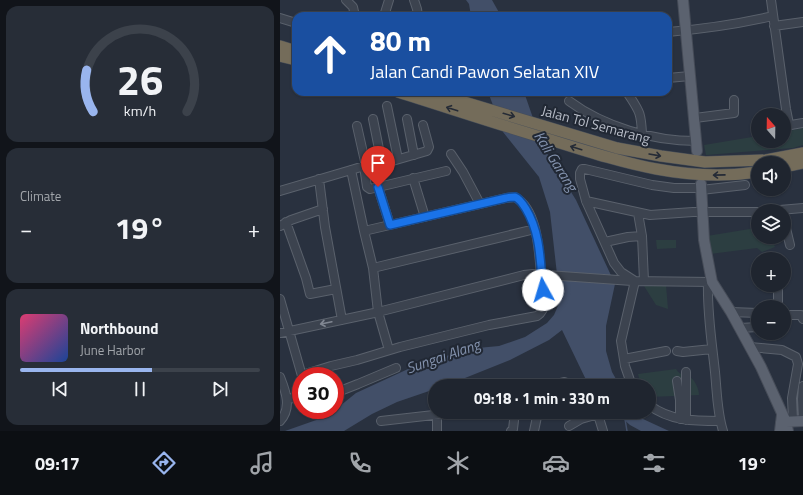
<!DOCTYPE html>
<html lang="en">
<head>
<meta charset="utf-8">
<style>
	:root { --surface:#1f252f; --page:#272d37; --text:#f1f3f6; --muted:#a1a5aa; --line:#3c424b; --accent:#99b5ee }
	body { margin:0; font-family:"Titillium Web",sans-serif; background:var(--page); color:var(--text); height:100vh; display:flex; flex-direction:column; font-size:15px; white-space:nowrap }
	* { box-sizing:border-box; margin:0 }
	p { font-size:13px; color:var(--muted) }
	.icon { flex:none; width:22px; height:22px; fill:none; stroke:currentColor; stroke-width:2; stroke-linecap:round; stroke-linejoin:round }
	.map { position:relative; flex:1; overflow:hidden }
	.side { display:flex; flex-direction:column; gap:6px; padding:6px; background:#11141a; width:280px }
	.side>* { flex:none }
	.banner { position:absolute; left:12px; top:12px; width:380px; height:84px; border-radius:12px; box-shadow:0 1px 3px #0004,0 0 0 1px var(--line); background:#1a4fa0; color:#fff; overflow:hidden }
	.needle { width:26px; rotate:340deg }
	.tools { position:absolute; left:471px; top:108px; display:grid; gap:8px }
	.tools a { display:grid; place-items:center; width:40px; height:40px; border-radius:50%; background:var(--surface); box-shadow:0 1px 3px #0004,0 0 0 1px var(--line); font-size:20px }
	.speed { position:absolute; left:12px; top:367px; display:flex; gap:8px; font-size:20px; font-weight:700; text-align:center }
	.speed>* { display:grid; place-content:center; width:52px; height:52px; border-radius:50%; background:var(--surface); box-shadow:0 1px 3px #0004,0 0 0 1px var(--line); line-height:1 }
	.speed .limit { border:6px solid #d22; background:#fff; color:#111 }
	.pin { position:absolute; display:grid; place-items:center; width:34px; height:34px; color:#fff; margin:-41px -17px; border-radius:50% 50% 50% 0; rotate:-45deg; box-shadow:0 0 4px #0007 }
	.pin .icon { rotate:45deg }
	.me { position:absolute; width:44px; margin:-22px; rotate:354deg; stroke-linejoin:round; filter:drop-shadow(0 0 3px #0008) }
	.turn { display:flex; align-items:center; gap:14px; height:84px; padding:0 12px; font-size:18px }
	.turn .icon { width:52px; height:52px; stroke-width:2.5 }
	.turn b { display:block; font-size:28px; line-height:34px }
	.big { font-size:30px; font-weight:700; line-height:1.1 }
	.side .tile { flex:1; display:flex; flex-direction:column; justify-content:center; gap:6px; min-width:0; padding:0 14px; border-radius:12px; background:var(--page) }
	.side .dial { align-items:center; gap:0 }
	.dial svg { height:104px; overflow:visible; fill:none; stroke:var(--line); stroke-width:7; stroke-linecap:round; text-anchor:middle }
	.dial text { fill:var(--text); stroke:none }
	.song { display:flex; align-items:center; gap:12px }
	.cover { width:48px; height:48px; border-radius:6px; background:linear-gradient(135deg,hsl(340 70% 55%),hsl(220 70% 35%)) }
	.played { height:4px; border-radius:2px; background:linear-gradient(90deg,var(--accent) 55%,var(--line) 55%) }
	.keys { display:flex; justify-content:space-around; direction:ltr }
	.heat { display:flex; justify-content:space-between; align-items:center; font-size:22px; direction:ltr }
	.trip { position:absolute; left:148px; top:379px; width:228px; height:40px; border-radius:20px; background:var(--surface); box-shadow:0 1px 3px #0004,0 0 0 1px var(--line); font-weight:700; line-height:40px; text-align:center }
	.tab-bar { display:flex; height:64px; justify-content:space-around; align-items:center; background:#0c0f13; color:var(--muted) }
	.tab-bar .icon { width:28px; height:28px }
	.tab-bar .current { color:var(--accent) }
	.tab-bar b { font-size:18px; color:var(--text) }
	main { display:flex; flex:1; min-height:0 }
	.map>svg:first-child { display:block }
</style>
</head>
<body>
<main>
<section class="side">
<div class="tile dial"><svg viewBox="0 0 100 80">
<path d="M14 69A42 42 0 1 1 86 69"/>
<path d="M14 69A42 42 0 0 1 9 37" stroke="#99b5ee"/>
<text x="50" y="56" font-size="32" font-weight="700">26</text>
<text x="50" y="72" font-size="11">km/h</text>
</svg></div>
<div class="tile"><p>Climate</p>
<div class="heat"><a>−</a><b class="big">19°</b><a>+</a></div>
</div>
<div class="tile">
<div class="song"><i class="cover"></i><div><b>Northbound</b><p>June Harbor</p></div></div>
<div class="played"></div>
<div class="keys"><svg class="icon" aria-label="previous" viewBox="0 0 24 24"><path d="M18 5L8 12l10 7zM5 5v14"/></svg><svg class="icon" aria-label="pause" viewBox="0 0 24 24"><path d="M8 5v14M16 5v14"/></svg><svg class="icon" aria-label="next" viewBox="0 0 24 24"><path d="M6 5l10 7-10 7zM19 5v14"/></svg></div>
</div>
</section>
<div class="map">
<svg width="523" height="431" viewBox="0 0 523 431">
	<rect width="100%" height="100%" fill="#29313f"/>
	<path fill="#2c3e41" d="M523 128V145L513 148 426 155 424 145 478 136V141H504V132Z
		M473 215H478V237H491L495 247 482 252 477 248 430 254 427 236 476 228Z
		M376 240H396V248L377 249Z
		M386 285 388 309 376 305 364 286Z
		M396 369C401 377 404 373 410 377 415 380 419 389 419 395L369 397V386H361L358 374Z"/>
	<path fill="#424f68" d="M186 0H212L221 16H191L189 4Z
		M208 92H244L263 147 296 200 335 284 326 326V351L332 372 340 386H309L282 330 269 340 230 360 165 386H155V389L117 402 92 414 64 431H5L42 418 55 410 76 393 128 369 187 349 219 346 245 337 267 323 274 315 280 301 270 212 259 177 223 132Z
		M335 412H354L363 419 389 431H361L350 425Z"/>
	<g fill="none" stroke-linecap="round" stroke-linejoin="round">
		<path stroke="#424f68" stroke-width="1.5" d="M345 419 347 431"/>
		<defs>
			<path id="minor" d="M66 0 73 7 75 16
				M134 0 137 9 138 16
				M491 0 506 109 509 124 511 125 523 123
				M104 16 109 0
				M0 18 16 23
				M494 26 523 22
				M388 32C424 29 458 24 493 16
				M388 78 410 76
				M347 92C359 111 361 111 362 134
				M289 101C324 127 373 141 416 141
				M107 106 118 159
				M415 118 454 113V100
				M93 119 102 164
				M127 119 134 155
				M77 126 86 166
				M171 154 183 172 200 204
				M84 166 87 187 90 189 166 171
				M71 170 84 231 93 268 98 312 109 350
				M133 178 145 217
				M39 179 45 227 62 320
				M98 187 110 225
				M421 190 465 185
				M0 191 71 170 84 166 102 164 147 151 149 147 143 125
				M306 201 370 215 413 212H478
				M488 211 523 208
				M358 213 362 236 364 281
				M504 220 510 245
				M6 222 26 278 30 294 56 289
				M0 226 11 220 43 209
				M325 242 348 237 362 236
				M93 268 255 229
				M428 282C427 313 432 343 435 372 437 392 437 412 443 431
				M498 285V307
				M0 299 22 376
				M451 312 478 313
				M504 315H521L523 319
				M460 328 478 327
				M0 333 94 313 244 275 253 274 352 281 432 282
				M470 347 502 350 516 357 518 364 512 398 513 421
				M397 351 403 352 432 349
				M344 359 386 351
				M406 372V420
				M22 375 51 366 77 360 120 347 209 325 257 316C270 308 263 287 261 275 259 252 258 210 235 197L226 198 84 231
				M0 377C6 392 12 408 0 421
				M397 381 400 400V419
				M267 386 284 382 287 383 288 386
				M352 386 345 366 341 341 355 281 341 272 334 263 306 201 300 179V173L302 169H305L372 185 394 188H421
				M523 386 522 399 523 419
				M55 393 78 384 116 368
				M7 399 21 397
				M369 405C390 421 414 421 440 421
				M157 415V431
				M101 421 180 412
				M289 426 301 419 315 415 319 418 323 431
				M231 431 233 429 235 412
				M254 431 258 412"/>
			<path id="major" d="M403 0 417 151
				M421 184 424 240 432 282 451 312 481 367 506 422 508 431
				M501 422 523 421
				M500 431 502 415"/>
			<path id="highway" d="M0 46 16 51
				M0 56 16 60
				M118 92C169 108 220 125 271 140 341 162 404 183 478 172
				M151 92 337 148 381 156 425 162 486 160 523 153
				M504 167 523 163"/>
		</defs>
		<use href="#minor" stroke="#5a616c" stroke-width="10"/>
		<use href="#major" stroke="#464c58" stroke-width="12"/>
		<use href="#highway" stroke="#474e59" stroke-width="12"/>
		<use href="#minor" stroke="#3c434f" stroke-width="8"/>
		<use href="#major" stroke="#5b626f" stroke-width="10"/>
		<use href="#highway" stroke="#746c5a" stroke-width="11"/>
	</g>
	<defs><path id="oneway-shaft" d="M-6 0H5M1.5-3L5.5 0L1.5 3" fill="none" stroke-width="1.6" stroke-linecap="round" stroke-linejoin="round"/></defs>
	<g stroke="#252b36">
		<use href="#oneway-shaft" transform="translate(172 109) rotate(-162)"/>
		<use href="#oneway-shaft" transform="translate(229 115) rotate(16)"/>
		<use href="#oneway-shaft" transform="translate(296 148) rotate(-163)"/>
		<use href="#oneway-shaft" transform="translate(375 155) rotate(10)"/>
		<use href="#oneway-shaft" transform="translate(439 175) rotate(179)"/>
	</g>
	<use stroke="#818792" href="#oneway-shaft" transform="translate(46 323) rotate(168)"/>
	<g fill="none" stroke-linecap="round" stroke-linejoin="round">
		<defs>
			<path id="route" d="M98 187 110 225 226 198C229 197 233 197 235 197 240 199 243 204 246 209 261 234 260 262 263 290"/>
		</defs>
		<use href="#route" stroke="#114b97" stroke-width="10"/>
		<use href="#route" stroke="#1a73e8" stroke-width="7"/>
	</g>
	<g text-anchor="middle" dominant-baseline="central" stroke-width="4" stroke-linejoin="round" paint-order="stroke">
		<g font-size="14" fill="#b9bec9" stroke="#212834">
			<text transform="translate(316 124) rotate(15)">Jalan Tol Semarang</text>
		</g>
		<g font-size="15" font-style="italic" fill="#8493ae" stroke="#212834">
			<text transform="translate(276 161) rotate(58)">Kali Garang</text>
			<text transform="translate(163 356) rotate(-19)">Sungai Alang</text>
		</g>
	</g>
</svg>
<div class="tools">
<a><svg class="needle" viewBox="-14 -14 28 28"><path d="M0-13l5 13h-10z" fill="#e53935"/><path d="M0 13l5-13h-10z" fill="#a1a5aa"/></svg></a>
<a><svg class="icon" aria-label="sound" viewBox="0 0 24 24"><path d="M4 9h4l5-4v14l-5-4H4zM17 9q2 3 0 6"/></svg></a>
<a><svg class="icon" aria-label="layers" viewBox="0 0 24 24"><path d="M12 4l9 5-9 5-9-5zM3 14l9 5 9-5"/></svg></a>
<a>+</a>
<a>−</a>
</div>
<div class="speed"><div class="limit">30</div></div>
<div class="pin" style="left:98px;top:187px;background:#d93025"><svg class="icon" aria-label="arrive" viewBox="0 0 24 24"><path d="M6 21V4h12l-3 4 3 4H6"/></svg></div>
<svg class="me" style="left:263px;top:290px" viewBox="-20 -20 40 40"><circle r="19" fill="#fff"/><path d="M0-13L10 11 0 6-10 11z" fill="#1a73e8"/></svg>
<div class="trip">09:18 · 1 min · 330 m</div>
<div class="banner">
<div class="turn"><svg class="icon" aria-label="ahead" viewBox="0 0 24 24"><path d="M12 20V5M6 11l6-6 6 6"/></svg><div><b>80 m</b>Jalan Candi Pawon Selatan XIV</div></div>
</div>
</div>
</main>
<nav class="tab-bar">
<b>09:17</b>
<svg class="icon current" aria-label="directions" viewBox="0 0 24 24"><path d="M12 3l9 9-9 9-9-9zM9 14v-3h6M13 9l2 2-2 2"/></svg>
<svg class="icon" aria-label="music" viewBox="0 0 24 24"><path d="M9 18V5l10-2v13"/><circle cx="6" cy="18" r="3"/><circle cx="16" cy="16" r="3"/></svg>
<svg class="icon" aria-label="phone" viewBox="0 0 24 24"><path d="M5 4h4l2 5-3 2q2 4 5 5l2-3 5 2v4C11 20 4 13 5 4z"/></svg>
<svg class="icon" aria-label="climate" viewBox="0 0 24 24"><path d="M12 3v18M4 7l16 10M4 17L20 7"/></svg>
<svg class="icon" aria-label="car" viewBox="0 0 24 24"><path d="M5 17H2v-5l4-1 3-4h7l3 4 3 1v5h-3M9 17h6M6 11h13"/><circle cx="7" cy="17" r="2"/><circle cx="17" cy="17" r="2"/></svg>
<svg class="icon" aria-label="filters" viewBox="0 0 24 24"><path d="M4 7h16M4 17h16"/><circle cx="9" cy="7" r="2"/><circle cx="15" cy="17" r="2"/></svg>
<b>19°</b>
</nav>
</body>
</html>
